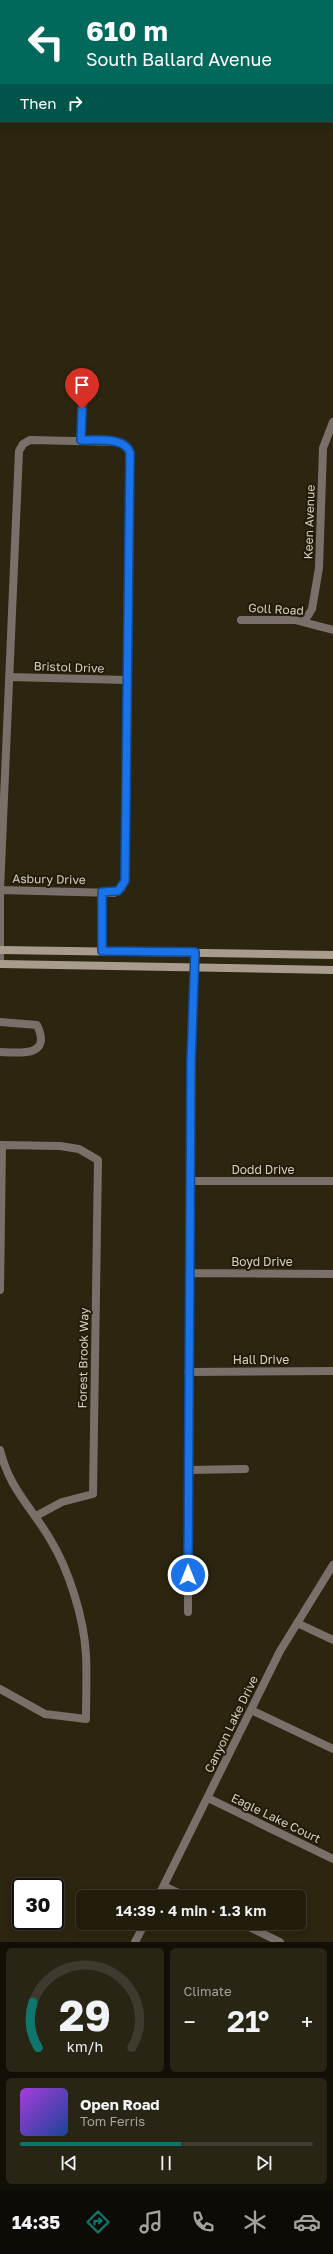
<!DOCTYPE html>
<html lang="en">
<head>
<meta charset="utf-8">
<style>
	:root { --surface:#211c0c; --page:#292515; --text:#f1f3f6; --muted:#a2a19d; --line:#3e3a2d; --accent:#0f766e }
	body { margin:0; font-family:"Golos Text",sans-serif; background:var(--page); color:var(--text); height:100vh; display:flex; flex-direction:column; font-size:15px; white-space:nowrap }
	* { box-sizing:border-box; margin:0 }
	p { font-size:13px; color:var(--muted) }
	.icon { flex:none; width:22px; height:22px; fill:none; stroke:currentColor; stroke-width:2; stroke-linecap:round; stroke-linejoin:round }
	.map { position:relative; height:1942px; overflow:hidden }
	.panel { display:flex; flex-direction:column; gap:6px; padding:6px; background:#120f07; flex:1 }
	.panel>* { flex:none }
	.guide { position:absolute; left:0px; top:0px; width:333px; height:122px; box-shadow:0 2px 10px #0003,0 0 0 1px var(--line); background:#00695c; color:#fff; overflow:hidden }
	.speed { position:absolute; left:12px; top:1878px; display:flex; gap:8px; font-size:20px; font-weight:700; text-align:center }
	.speed>* { display:grid; place-content:center; width:52px; height:52px; border-radius:50%; background:var(--surface); box-shadow:0 2px 10px #0003,0 0 0 1px var(--line); line-height:1 }
	.speed .limit { border:2px solid #111; border-radius:6px; background:#fff; color:#111 }
	.pin { position:absolute; display:grid; place-items:center; width:34px; height:34px; color:#fff; margin:-41px -17px; border-radius:50% 50% 50% 0; rotate:-45deg; box-shadow:0 0 4px #0007 }
	.pin .icon { rotate:45deg }
	.me { position:absolute; width:44px; margin:-22px; rotate:0deg; stroke-linejoin:round; filter:drop-shadow(0 0 3px #0008) }
	.turn { display:flex; align-items:center; gap:14px; height:84px; padding:0 20px; font-size:18px }
	.turn .icon { width:52px; height:52px; stroke-width:2.5 }
	.turn b { display:block; font-size:28px; line-height:34px }
	.then { display:flex; align-items:center; height:38px; padding:0 20px; background:#0003; gap:8px; font-size:15px }
	.big { font-size:30px; font-weight:600; line-height:1.1 }
	.panel .widget { flex:1; display:flex; flex-direction:column; justify-content:center; gap:6px; min-width:0; padding:0 14px; border-radius:6px; background:var(--page) }
	.panel .dial { align-items:center; gap:0 }
	.dial svg { height:104px; overflow:visible; fill:none; stroke:var(--line); stroke-width:7; stroke-linecap:round; text-anchor:middle }
	.dial text { fill:var(--text); stroke:none }
	.song { display:flex; align-items:center; gap:12px }
	.cover { width:48px; height:48px; border-radius:6px; background:linear-gradient(135deg,hsl(280 70% 55%),hsl(220 70% 35%)) }
	.played { height:4px; border-radius:2px; background:linear-gradient(90deg,var(--accent) 55%,var(--line) 55%) }
	.keys { display:flex; justify-content:space-around; direction:ltr }
	.heat { display:flex; justify-content:space-between; align-items:center; font-size:22px; direction:ltr }
	.panel .tiles { flex:1; display:grid; gap:6px; grid-template-columns:1fr 1fr }
	.widget:last-child { grid-column:span 2 }
	.trip { position:absolute; left:76px; top:1890px; width:230px; height:40px; border-radius:6px; background:var(--surface); box-shadow:0 2px 10px #0003,0 0 0 1px var(--line); font-weight:600; line-height:40px; text-align:center }
	.menu { display:flex; height:64px; justify-content:space-around; align-items:center; background:#0d0b05; color:var(--muted) }
	.menu .icon { width:28px; height:28px }
	.menu .selected { color:var(--accent) }
	.menu b { font-size:18px; color:var(--text) }
	.map>svg:first-child { display:block }
</style>
</head>
<body>
<div class="map">
<svg width="333" height="1942" viewBox="0 0 333 1942">
	<rect width="100%" height="100%" fill="#2c2510"/>
	<path fill="#492412" d="M150 0H248L249 1H151Z
		M332 44H333L332 114Z"/>
	<g fill="none" stroke-linecap="round" stroke-linejoin="round">
		<path stroke="#81996f" stroke-width="2" d="M215 0 216 1
			M332 66H333"/>
		<path stroke="#797169" stroke-width="8" d="M81 440 83 394
			M241 620H295L333 630
			M304 622 312 609 319 568 323 448 333 422
			M9 677 127 680
			M102 951V892
			M0 959V890L19 451 23 444 30 440 120 442 126 446 130 453 125 881 121 889 114 893 0 890
			M0 1022 37 1025C52 1057 21 1053 0 1052
			M0 1145 60 1146 79 1149 98 1160 93 1494 62 1502 36 1516
			M192 1181H333
			M190 1273 333 1274
			M0 1290 2 1145
			M188 1372 333 1371
			M0 1450C10 1490 30 1505 50 1539 69 1570 84 1618 86 1655 87 1676 86 1698 86 1719L45 1714 0 1689
			M189 1470 245 1469
			M188 1612 191 1063 195 952
			M297 1623 333 1640
			M251 1710 333 1749
			M208 1798 333 1859
			M164 1886 187 1897
			M158 1897 280 1651 333 1565
			M241 1923 280 1942
			M135 1942 145 1923"/>
		<path stroke="#a99c8f" stroke-width="8" d="M0 950 333 955
			M0 964 333 970"/>
	</g>
	<g fill="none" stroke-linecap="round" stroke-linejoin="round">
		<defs>
			<path id="route" d="M82 409 81 440C95 441 125 436 130 453L125 881 118 891 102 892V951L195 952 191 1063 188 1575"/>
		</defs>
		<use href="#route" stroke="#114b97" stroke-width="10"/>
		<use href="#route" stroke="#1a73e8" stroke-width="7"/>
	</g>
	<g text-anchor="middle" dominant-baseline="central" stroke-width="4" stroke-linejoin="round" paint-order="stroke">
		<g font-size="12" fill="#d6d1c5" stroke="#221b07">
			<text transform="translate(309 522) rotate(-88)">Keen Avenue</text>
			<text transform="translate(276 609) rotate(3)">Goll Road</text>
			<text transform="translate(69 667) rotate(2)">Bristol Drive</text>
			<text transform="translate(49 879) rotate(1)">Asbury Drive</text>
			<text x="263" y="1169">Dodd Drive</text>
			<text x="262" y="1261">Boyd Drive</text>
			<text transform="translate(83 1358) rotate(-89)">Forest Brook Way</text>
			<text x="261" y="1359">Hall Drive</text>
			<text transform="translate(231 1724) rotate(-64)">Canyon Lake Drive</text>
			<text transform="translate(276 1818) rotate(26)">Eagle Lake Court</text>
		</g>
	</g>
</svg>
<div class="speed"><div class="limit">30</div></div>
<div class="pin" style="left:82px;top:409px;background:#d93025"><svg class="icon" aria-label="arrive" viewBox="0 0 24 24"><path d="M6 21V4h12l-3 4 3 4H6"/></svg></div>
<svg class="me" style="left:188px;top:1575px" viewBox="-20 -20 40 40"><circle r="17" fill="#1a73e8" stroke="#fff" stroke-width="3"/><path d="M0-11L8 9 0 5-8 9z" fill="#fff"/></svg>
<div class="trip">14:39 · 4 min · 1.3 km</div>
<div class="guide">
<div class="turn"><svg class="icon" aria-label="left" viewBox="0 0 24 24"><path d="M17 20v-9H6M10 6l-5 5 5 5"/></svg><div><b>610 m</b>South Ballard Avenue</div></div>
<div class="then">Then<svg class="icon" aria-label="right" viewBox="0 0 24 24"><path d="M7 20v-9h11M14 6l5 5-5 5"/></svg></div>
</div>
</div>
<section class="panel">
<div class="tiles">
<div class="widget dial"><svg viewBox="0 0 100 80">
<path d="M14 69A42 42 0 1 1 86 69"/>
<path d="M14 69A42 42 0 0 1 10 34" stroke="#0f766e"/>
<text x="50" y="56" font-size="32" font-weight="700">29</text>
<text x="50" y="72" font-size="11">km/h</text>
</svg></div>
<div class="widget"><p>Climate</p>
<div class="heat"><a>−</a><b class="big">21°</b><a>+</a></div>
</div>
<div class="widget">
<div class="song"><i class="cover"></i><div><b>Open Road</b><p>Tom Ferris</p></div></div>
<div class="played"></div>
<div class="keys"><svg class="icon" aria-label="previous" viewBox="0 0 24 24"><path d="M18 5L8 12l10 7zM5 5v14"/></svg><svg class="icon" aria-label="pause" viewBox="0 0 24 24"><path d="M8 5v14M16 5v14"/></svg><svg class="icon" aria-label="next" viewBox="0 0 24 24"><path d="M6 5l10 7-10 7zM19 5v14"/></svg></div>
</div>
</div>
</section>
<nav class="menu">
<b>14:35</b>
<svg class="icon selected" aria-label="directions" viewBox="0 0 24 24"><path d="M12 3l9 9-9 9-9-9zM9 14v-3h6M13 9l2 2-2 2"/></svg>
<svg class="icon" aria-label="music" viewBox="0 0 24 24"><path d="M9 18V5l10-2v13"/><circle cx="6" cy="18" r="3"/><circle cx="16" cy="16" r="3"/></svg>
<svg class="icon" aria-label="phone" viewBox="0 0 24 24"><path d="M5 4h4l2 5-3 2q2 4 5 5l2-3 5 2v4C11 20 4 13 5 4z"/></svg>
<svg class="icon" aria-label="climate" viewBox="0 0 24 24"><path d="M12 3v18M4 7l16 10M4 17L20 7"/></svg>
<svg class="icon" aria-label="car" viewBox="0 0 24 24"><path d="M5 17H2v-5l4-1 3-4h7l3 4 3 1v5h-3M9 17h6M6 11h13"/><circle cx="7" cy="17" r="2"/><circle cx="17" cy="17" r="2"/></svg>
</nav>
</body>
</html>
